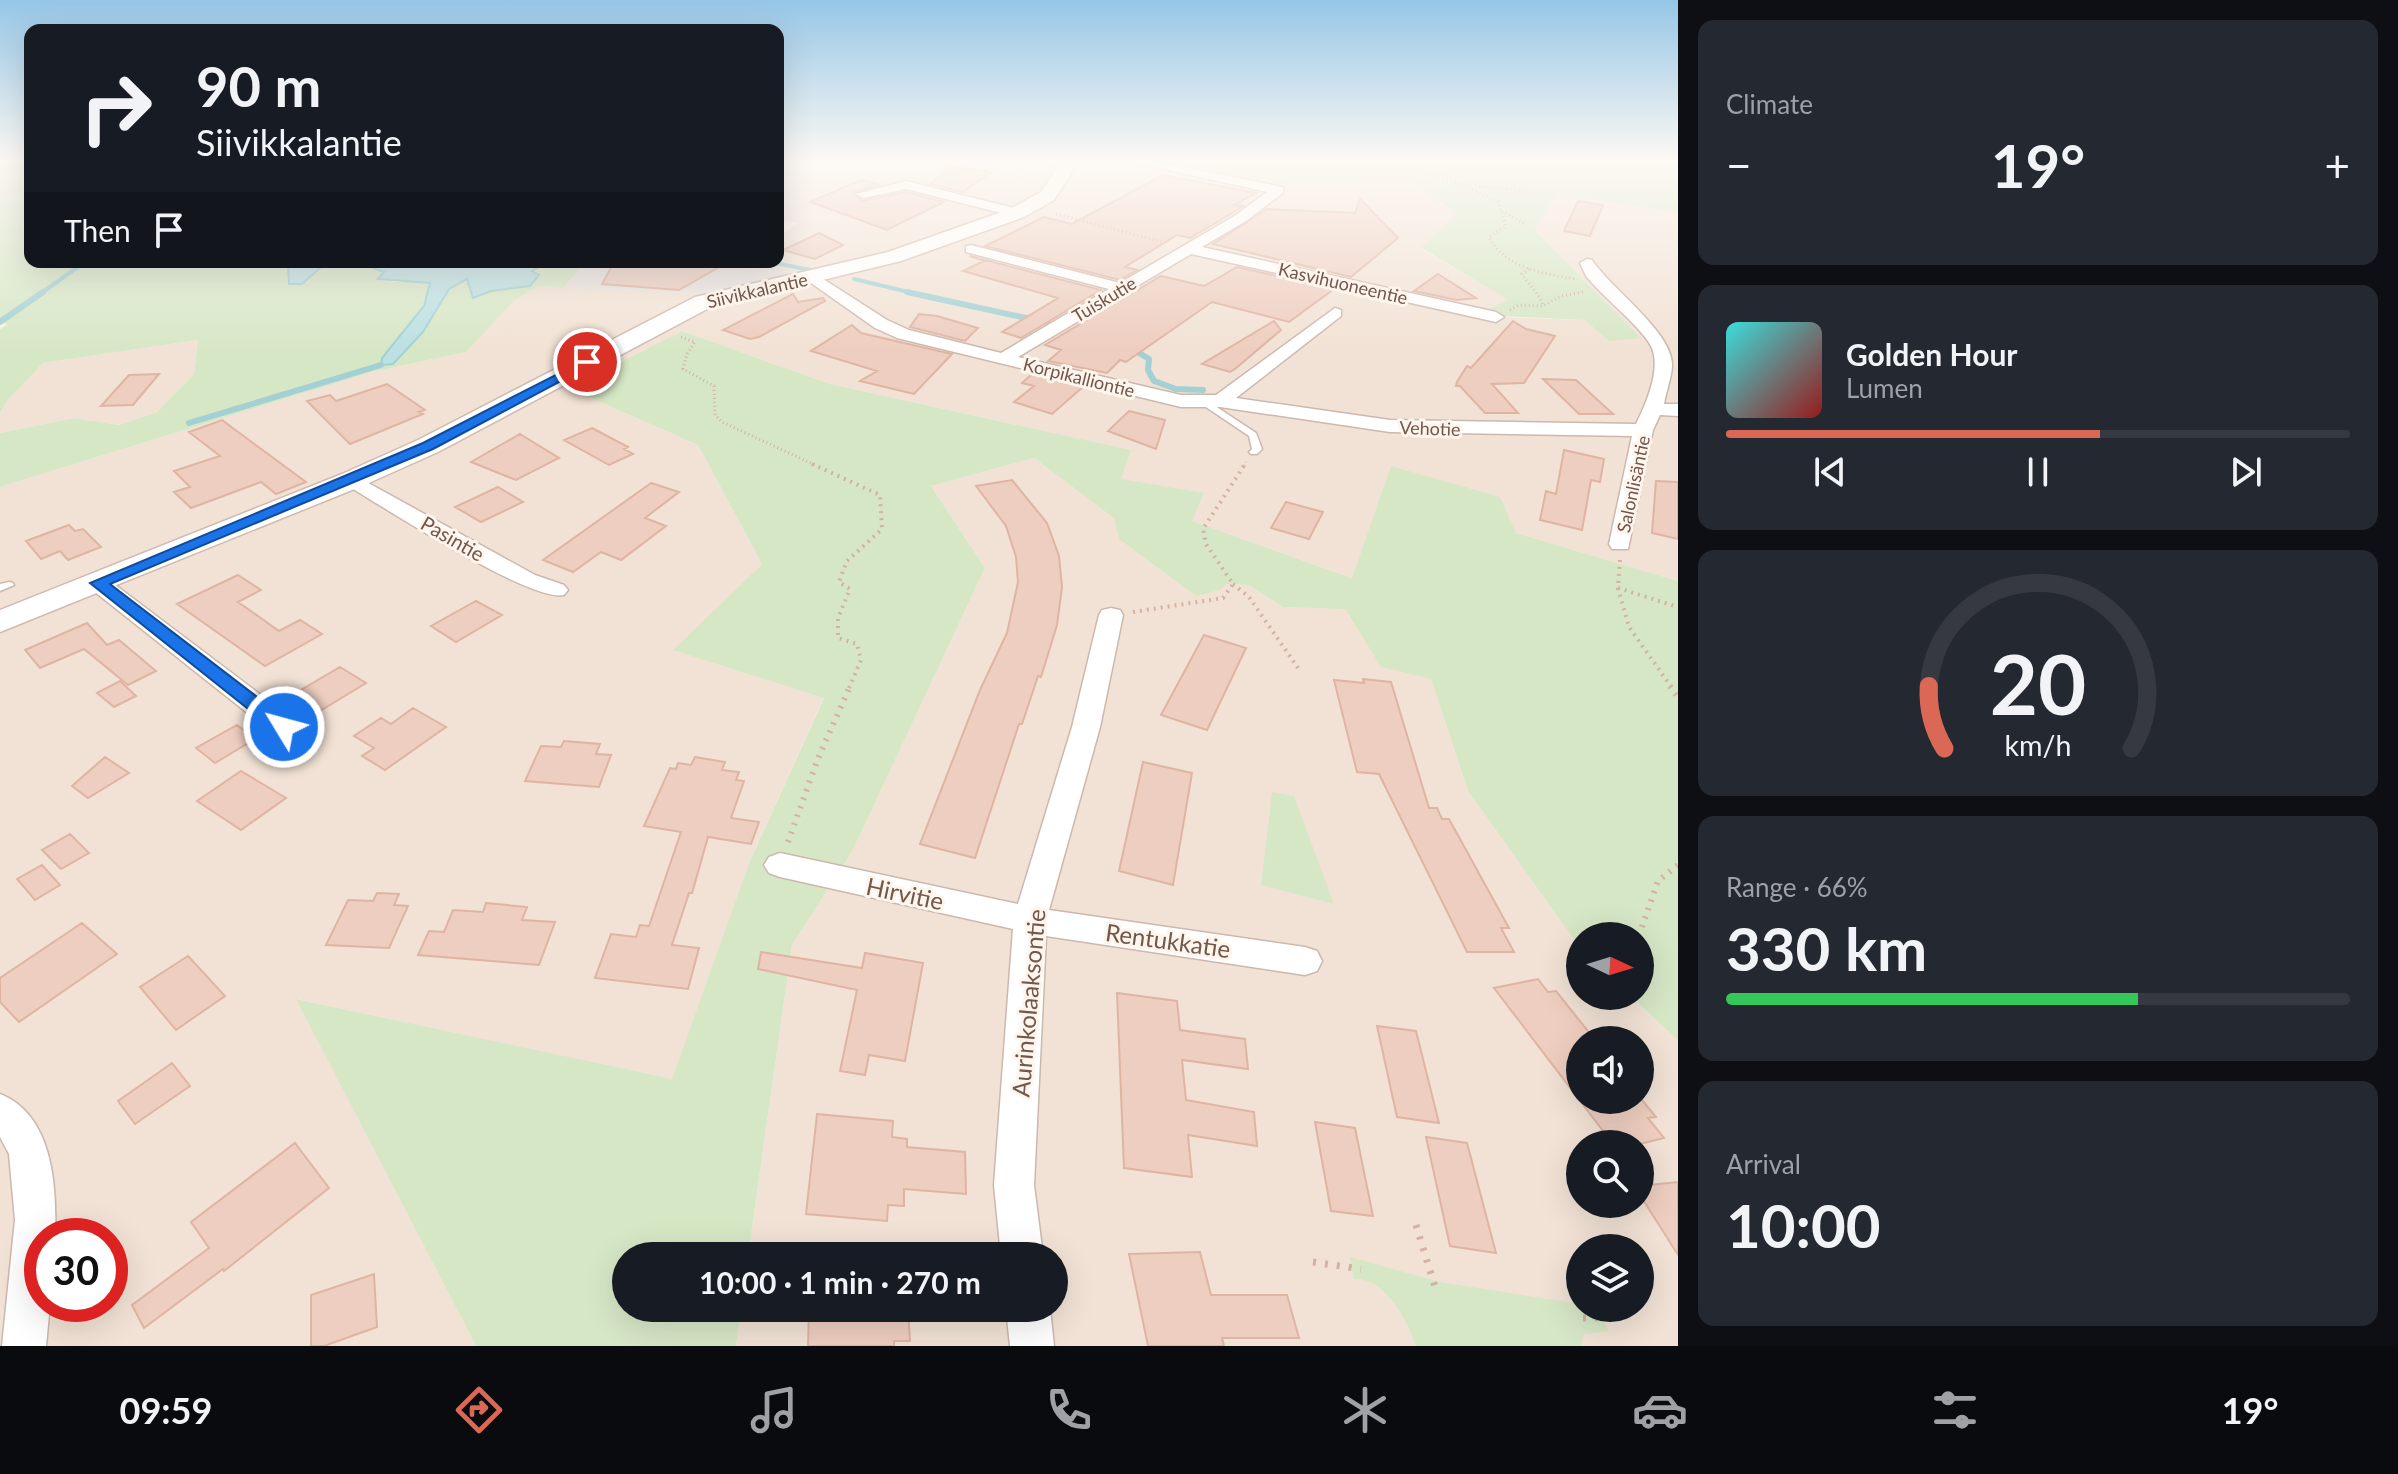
<!DOCTYPE html>
<html lang="en">
<head>
<meta charset="utf-8">
<style>
	:root { --surface:#171b24; --page:#242831; --text:#f1f3f6; --muted:#9ea1a6; --line:#363941; --accent:#db6755 }
	body { margin:0; font-family:Lato,sans-serif; background:var(--page); color:var(--text); height:100vh; display:flex; flex-direction:column; font-size:30px; white-space:nowrap }
	* { box-sizing:border-box; margin:0 }
	p { font-size:26px; color:var(--muted) }
	.icon { flex:none; width:44px; height:44px; fill:none; stroke:currentColor; stroke-width:2; stroke-linecap:round; stroke-linejoin:round }
	.map { position:relative; flex:1; overflow:hidden }
	.side { display:flex; flex-direction:column; gap:20px; padding:20px; background:#0d0f14; width:720px }
	.side>* { flex:none }
	.hud { position:absolute; left:24px; top:24px; width:760px; height:244px; border-radius:16px; box-shadow:0 8px 32px #0002; background:#171b24; color:var(--text); overflow:hidden }
	.needle { width:52px; rotate:94deg }
	.buttons { position:absolute; left:1566px; top:922px; display:grid; gap:16px }
	.buttons a { display:grid; place-items:center; width:88px; height:88px; border-radius:50%; background:var(--surface); box-shadow:0 8px 32px #0002; font-size:40px }
	.speed { position:absolute; left:24px; top:1218px; display:flex; gap:16px; font-size:40px; font-weight:700; text-align:center }
	.speed>* { display:grid; place-content:center; width:104px; height:104px; border-radius:50%; background:var(--surface); box-shadow:0 8px 32px #0002; line-height:1 }
	.speed .limit { border:12px solid #d22; background:#fff; color:#111 }
	.pin { position:absolute; display:grid; place-items:center; width:68px; height:68px; color:#fff; margin:-34px; border:4px solid #fff; border-radius:50%; box-shadow:0 2px 8px #0007 }
	.me { position:absolute; width:88px; margin:-44px; rotate:307deg; stroke-linejoin:round; filter:drop-shadow(0 0 6px #0008) }
	.turn { display:flex; align-items:center; gap:28px; height:168px; padding:0 40px; font-size:36px }
	.turn .icon { width:104px; height:104px; stroke-width:2.5 }
	.turn b { display:block; font-size:56px; line-height:68px }
	.then { display:flex; align-items:center; height:76px; padding:0 40px; background:#0003; gap:16px; font-size:30px }
	.big { font-size:60px; font-weight:700; line-height:1.1 }
	.side .tile { flex:1; display:flex; flex-direction:column; justify-content:center; gap:12px; min-width:0; padding:0 28px; border-radius:16px; background:var(--page) }
	.side .dial { align-items:center; gap:0 }
	.dial svg { height:208px; overflow:visible; fill:none; stroke:var(--line); stroke-width:7; stroke-linecap:round; text-anchor:middle }
	.dial text { fill:var(--text); stroke:none }
	.song { display:flex; align-items:center; gap:24px }
	.cover { width:96px; height:96px; border-radius:12px; background:linear-gradient(135deg,hsl(180 70% 55%),hsl(0 70% 35%)) }
	.played { height:8px; border-radius:4px; background:linear-gradient(90deg,var(--accent) 60%,var(--line) 60%) }
	.keys { display:flex; justify-content:space-around; direction:ltr }
	.heat { display:flex; justify-content:space-between; align-items:center; font-size:44px; direction:ltr }
	.charge { height:12px; border-radius:6px; background:linear-gradient(90deg,#34c759 66%,var(--line) 0) }
	.trip { position:absolute; left:612px; top:1242px; width:456px; height:80px; border-radius:40px; background:var(--surface); box-shadow:0 8px 32px #0002; font-weight:700; line-height:80px; text-align:center }
	.menu { display:flex; height:128px; justify-content:space-around; align-items:center; background:#090b0e; color:var(--muted) }
	.menu .icon { width:56px; height:56px }
	.menu .current { color:var(--accent) }
	.menu b { font-size:36px; color:var(--text) }
	main { display:flex; flex:1; min-height:0 }
	.map>svg:first-child { display:block }
</style>
</head>
<body>
<main>
<div class="map">
<svg width="1678" height="1346" viewBox="0 0 1678 1346">
	<rect width="100%" height="100%" fill="#fbf1e7"/>
	<path fill="#f2e2d5" fill-rule="evenodd" d="M778 160H1151L1282 184 1407 179 1458 213 1421 249 1510 300 1484 311 1501 317 1585 320 1640 337 1535 230 1557 193 1678 213V581L1516 533 1353 578 1191 521 1120 479 1130 450 830 384 682 331 575 391 698 445 762 564 674 650 824 697 749 863 672 1080 297 999 476 1346H0V487L372 372 466 352 514 301 538 286 704 294 791 276 772 262H778V237L798 223 778 219ZM42 1236H110V1304H42Z
		M198 340 194 374 157 412 119 425 74 418 0 433V415L6 402 43 363Z
		M1034 458 1115 518 1226 584 1250 585 1283 607 1344 608 1381 666 1431 679 1468 791 1580 948V996H1631L1678 1041V1346H736L741 1308H1054V1256H748L792 945 852 852 985 568 931 486ZM1580 1040H1640V1100H1580ZM1580 1144H1640V1204H1580ZM1580 1248H1640V1308H1580Z"/>
	<path fill="#ebe4e0" d="M586 262H772L792 276 704 294 563 288Z"/>
	<path fill="#d6e7c6" d="M1165 160H1678V213L1557 194 1535 230 1641 338 1609 341 1585 320 1501 316 1482 312 1509 300 1421 248 1457 213 1407 179 1282 184 1163 162Z
		M0 165H30V262H280L288 266 320 268 321 262H372L373 268 384 272 379 278 394 282H430L424 306 382 358V365L393 364 423 332 449 289 467 279 473 297 491 291 529 286 531 271 548 262H586L563 288 538 286 514 301 466 352 372 372 0 487V433L74 418 119 425 157 412 194 374 198 340 43 363 6 402 0 414V329L7 325 0 319Z
		M682 331 830 384 1131 450 1121 479 1204 493 1192 521 1352 578 1391 466 1500 497 1516 533 1678 581V1041L1631 996H1640V936H1580V948L1468 791 1431 679 1381 667 1345 609 1283 607 1249 585 1226 584 1220 590 1196 596 1119 539 1114 518 1034 458 931 486 985 568 852 852 792 945 748 1256H626V1308H741L736 1346H476L296 999 672 1079 749 863 824 698 673 650 762 564 698 445 575 391 629 358Z
		M1272 792 1294 796 1334 904 1261 885Z
		M1350 1257 1440 1282 1580 1304V1308H1597L1609 1331 1584 1334 1581 1346H1416C1407 1320 1386 1278 1354 1279Z"/>
	<path fill="#bce0e3" stroke="#a3d0d4" stroke-width="2" d="M280 262H321V267L302 284H289L288 266Z
		M372 262H548L532 271 539 275 530 286 491 291 473 298 467 279 449 289 423 332 393 364 381 365 382 358 424 306 430 283 378 279 384 272 373 268Z"/>
	<g fill="none" stroke-linecap="round" stroke-linejoin="round">
		<path stroke="#a3d0d4" stroke-width="4" d="M770 262 811 270
			M854 279 917 294
			M40 294 85 262"/>
		<path stroke="#a3d0d4" stroke-width="6" d="M907 292 1049 323
			M0 322 43 292
			M1131 348 1149 359 1148 370 1154 381 1176 389 1203 390
			M189 423 381 365"/>
	</g>
	<path fill="#eecec0" stroke="#dfb4a2" stroke-width="2" d="M952 166 991 172 963 192 930 184Z
		M1163 175 1256 193 1234 205 1243 206 1234 212 1190 238 1177 235 1125 267 1137 270 1120 280 985 246 1044 217 1072 224Z
		M861 180 879 185 853 192 862 201 906 192 944 202 887 230 810 202Z
		M1360 199 1398 238 1351 277 1213 244 1267 209 1355 213Z
		M1578 201 1603 205 1590 236 1564 231Z
		M819 233 843 245 815 259 783 250Z
		M970 256 1101 290 1021 338 1002 332 1058 298 963 271 984 261Z
		M614 262H728L679 290 602 284Z
		M1237 267 1334 289 1289 322 1212 302 1126 362 1120 360 1107 373 1048 361 1061 350 1045 345 1161 276 1204 286Z
		M1438 274 1476 298 1457 300 1414 291Z
		M793 294 798 302 823 298 825 301 759 337 750 339 723 330Z
		M919 314 937 316 978 328 965 341 910 327Z
		M1274 321 1281 330 1235 369 1230 372 1202 364Z
		M1513 321 1526 329 1555 336 1524 383 1492 384 1518 413H1485L1460 386H1456L1457 382 1467 366 1471 368Z
		M852 325 861 333 952 354 914 394 860 381 877 371 811 351Z
		M159 374 133 405 101 406 129 375Z
		M1032 374 1084 386 1052 414 1014 402 1034 386 1022 383Z
		M1543 379 1576 380 1613 414H1579Z
		M387 384 425 410 419 412 423 414 350 444 307 401 330 395 336 401Z
		M1129 411 1165 420 1156 449 1108 431Z
		M222 420 253 443 306 482 276 494 261 482 191 508 174 492 190 487 174 471 220 456 189 432Z
		M592 428 628 447 624 449 633 454 609 465 564 440Z
		M520 434 559 458 516 480 471 462Z
		M1564 450 1604 459 1600 482 1591 480 1582 530 1540 520 1546 491 1556 494Z
		M1012 480 1047 523 1059 556 1062 587 1057 625 1041 677 1038 676 1022 724H1019L975 858 920 844 980 690 1007 633 1018 582 1016 557 1006 526 976 486Z
		M1656 481 1678 482V539L1652 533Z
		M651 483 679 492 645 518 666 526 621 560 601 552 573 572 543 560Z
		M498 487 523 502 481 522 455 507Z
		M1286 502 1323 512 1309 539 1271 528Z
		M69 525 75 531 83 529 101 547 68 560 60 551 41 559 26 541Z
		M238 575 261 590 238 602 279 631 300 620 322 634 265 666 177 604Z
		M476 601 502 615 456 642 431 626Z
		M87 623 107 645 119 640 156 671 128 685 84 649 40 668 25 650Z
		M1204 635 1246 648 1207 730 1161 715Z
		M340 667 366 683 315 714 289 697Z
		M1363 679 1391 682 1429 808H1437L1442 819H1449L1509 928H1501L1514 952H1467L1379 774 1357 772 1334 680 1364 683Z
		M120 681 136 696 114 707 97 693Z
		M413 708 446 727 385 770 362 756 374 748 354 736 381 718 391 724Z
		M237 725 255 739 215 763 196 748Z
		M564 741 600 744 596 754 611 755 599 787 525 781 541 746 561 747Z
		M105 757 129 773 88 798 72 786Z
		M695 757 725 762 722 770 739 772 736 780 744 781 731 818 759 822 751 844 708 837 692 893H689L672 945 699 948 688 989 595 978 611 934 636 937 640 925 649 926 681 832 644 826 670 768 676 769 678 763 691 765Z
		M1143 762 1192 773 1173 885 1119 871Z
		M241 771 286 798 241 830 197 801Z
		M70 834 89 853 61 869 42 850Z
		M42 865 60 885 35 900 17 879Z
		M377 893 399 894 394 905 408 906 389 948 326 945 348 900 373 901Z
		M486 903 527 907 522 920 555 922 539 965 418 955 429 931 444 932 453 910 483 912Z
		M82 923 117 954 19 1022 0 1002V978Z
		M761 952 862 968 865 953 923 963 905 1061 869 1055 865 1075 840 1071 857 990 758 969Z
		M188 956 225 996 176 1030 140 987Z
		M1538 979 1548 992 1556 991 1595 1040H1580V1100H1642L1656 1117 1648 1118 1664 1138 1640 1144H1613L1494 988Z
		M1117 993 1177 1001 1180 1030 1245 1039 1248 1069 1182 1060 1186 1100 1254 1112 1257 1146 1188 1135 1192 1177 1124 1168Z
		M1377 1026 1416 1031 1439 1123 1397 1117Z
		M172 1063 190 1086 135 1124 118 1101Z
		M817 1114 893 1121 892 1137 907 1139V1147L965 1152 966 1194 904 1189V1206L888 1205 887 1221 806 1214Z
		M1315 1122 1355 1128 1373 1216 1331 1211Z
		M1426 1137 1467 1143 1496 1253 1450 1246Z
		M295 1143 329 1188 224 1271 223 1269 144 1328 132 1305 209 1248 191 1222Z
		M1678 1182V1255L1640 1195V1186Z
		M1200 1252 1211 1295H1287L1299 1338H1222L1224 1346H1148L1129 1254Z
		M374 1274 377 1327 324 1346H311V1295Z
		M809 1308H908L910 1341H894V1346H808Z"/>
	<g fill="none" stroke-linecap="round" stroke-linejoin="round">
		<defs>
			<path id="service" d="M1206 400 1256 433 1262 449 1257 454H1251L1249 452 1252 449 1249 436 1203 405 1202 403Z
				M9 582 13 583 14 585 0 591V584Z"/>
			<path id="minor" d="M1124 160H1149L1283 187V193L1246 221 1202 247 1496 312 1504 317 1496 322 1191 254 1018 357 1181 395H1216L1335 308 1341 310V316L1236 398 1390 420 1636 424C1646 404 1662 368 1651 346 1641 327 1602 296 1586 276L1580 263 1587 259 1592 260C1611 289 1675 334 1672 367 1671 379 1666 392 1664 404H1678V416L1660 415 1653 430 1628 549H1612L1609 544 1632 436 1390 432 1220 407H1181L897 338 875 328 804 278 807 275H817L887 320 909 330 1001 353 1109 289 966 252V246L971 245 1120 283 1236 215 1267 192Z
				M906 181 1022 210 1024 213 1017 217 906 189 863 198 856 194Z
				M352 474 535 575 564 585 568 590 564 595C531 603 382 506 345 484L342 480Z
				M98 576 106 578 294 720 298 727 294 734 284 736 274 734 90 588 86 583 90 578Z
				M1111 608 1120 610 1123 615 1100 727 1049 910 1305 947 1317 951 1322 961 1317 971 1305 975 1046 936 1034 1185 1043 1256H1001L994 1185 1013 929 780 877 769 873 764 865 769 857 780 853 1018 904 1072 727 1099 615 1102 610Z
				M0 1094C53 1115 57 1186 55 1236H42V1304H50L46 1346H2L15 1220 9 1154 0 1137Z
				M1006 1308H1050L1054 1346H1010Z"/>
			<path id="secondary" d="M1057 160H1073V171L1054 200 1024 217 901 261 711 307 438 452 362 486 0 632V610L342 474 418 440 695 297 888 252 1010 209 1041 192 1055 171Z"/>
		</defs>
		<use href="#service" stroke="#ccb8ad" stroke-width="3"/>
		<use href="#minor" stroke="#ccb8ad" stroke-width="3"/>
		<use href="#secondary" stroke="#d0baae" stroke-width="3"/>
		<path stroke="#d3b2a3" stroke-width="3" stroke-dasharray="1 3" stroke-linecap="butt" d="M1379 160 1429 173 1442 181 1461 184
			M1420 160 1437 172 1498 202 1506 226 1489 237C1506 269 1543 273 1575 279
			M1503 160 1514 171
			M1673 160 1678 163
			M1475 186 1526 191
			M1502 211 1526 225
			M1056 214 1163 242
			M758 262 769 266
			M1529 269 1522 274C1528 285 1541 294 1543 306
			M1510 310 1519 305 1543 306 1561 296 1583 292
			M681 337 695 342 687 354 683 369 714 386 715 415 722 422 817 466
			M1244 466 1246 462"/>
		<path stroke="#d3b2a3" stroke-width="4" stroke-dasharray="2 5" stroke-linecap="butt" d="M812 464 880 495 882 529 847 561 839 582 850 589 838 618V638L857 644 861 660 849 688
			M1620 560 1618 588 1678 607
			M1233 584 1249 597 1298 668
			M1618 588 1629 627 1672 688
			M1133 612 1223 598 1233 584 1206 544 1203 529 1245 464"/>
		<path stroke="#d3b2a3" stroke-width="6" stroke-dasharray="2 7" stroke-linecap="butt" d="M1670 686 1678 697
			M788 842 817 761 850 686
			M1642 927 1658 881 1678 865"/>
		<path stroke="#d3b2a3" stroke-width="7" stroke-dasharray="3 9" stroke-linecap="butt" d="M1416 1225 1436 1290
			M1313 1262 1361 1269
			M1583 1318 1628 1317"/>
		<use href="#service" fill="#fff" fill-rule="evenodd"/>
		<use href="#minor" fill="#fff" fill-rule="evenodd"/>
		<use href="#secondary" fill="#fff" fill-rule="evenodd"/>
	</g>
	<linearGradient id="sky" x2="0" y2="1"><stop stop-color="#96c6e6"/><stop offset="0.46" stop-color="#fdf9f4"/><stop offset="1" stop-color="#fdf9f4" stop-opacity="0"/></linearGradient>
	<rect width="1678" height="349" fill="url(#sky)"/>
	<path fill="#1a73e8" stroke="#114b97" stroke-width="2" d="M587 359 593 362 591 365 433 449 110 584 291 723 294 727 291 732H277L90 583 423 443Z"/>
	<g text-anchor="middle" dominant-baseline="central" stroke-width="6" stroke-linejoin="round" paint-order="stroke">
		<g font-size="18" fill="#72574d" stroke="#fef5ec">
			<text transform="translate(1343 283) rotate(13)">Kasvihuoneentie</text>
			<text transform="translate(757 290) rotate(-13)">Siivikkalantie</text>
			<text transform="translate(1104 299) rotate(-31)">Tuiskutie</text>
			<text transform="translate(1079 377) rotate(14)">Korpikalliontie</text>
			<text transform="translate(1430 428) rotate(2)">Vehotie</text>
			<text transform="translate(1633 484) rotate(-78)">Salonlisäntie</text>
		</g>
		<g font-size="20" fill="#72574d" stroke="#fef5ec">
			<text transform="translate(453 538) rotate(30)">Pasintie</text>
		</g>
		<g font-size="24" fill="#72574d" stroke="#fef5ec">
			<text transform="translate(905 893) rotate(12)">Hirvitie</text>
			<text transform="translate(1168 940) rotate(8)">Rentukkatie</text>
			<text transform="translate(1028 1003) rotate(-85)">Aurinkolaaksontie</text>
		</g>
	</g>
</svg>
<div class="buttons">
<a><svg class="needle" viewBox="-14 -14 28 28"><path d="M0-13l5 13h-10z" fill="#e53935"/><path d="M0 13l5-13h-10z" fill="#9ea1a6"/></svg></a>
<a><svg class="icon" aria-label="sound" viewBox="0 0 24 24"><path d="M4 9h4l5-4v14l-5-4H4zM17 9q2 3 0 6"/></svg></a>
<a><svg class="icon" aria-label="search" viewBox="0 0 24 24"><circle cx="10" cy="10" r="6"/><path d="M15 15l6 6"/></svg></a>
<a><svg class="icon" aria-label="layers" viewBox="0 0 24 24"><path d="M12 4l9 5-9 5-9-5zM3 14l9 5 9-5"/></svg></a>
</div>
<div class="speed"><div class="limit">30</div></div>
<div class="pin" style="left:587px;top:362px;background:#d93025"><svg class="icon" aria-label="arrive" viewBox="0 0 24 24"><path d="M6 21V4h12l-3 4 3 4H6"/></svg></div>
<svg class="me" style="left:284px;top:727px" viewBox="-20 -20 40 40"><circle r="17" fill="#1a73e8" stroke="#fff" stroke-width="3"/><path d="M0-11L8 9 0 5-8 9z" fill="#fff"/></svg>
<div class="trip">10:00 · 1 min · 270 m</div>
<div class="hud">
<div class="turn"><svg class="icon" aria-label="right" viewBox="0 0 24 24"><path d="M7 20v-9h11M14 6l5 5-5 5"/></svg><div><b>90 m</b>Siivikkalantie</div></div>
<div class="then">Then<svg class="icon" aria-label="arrive" viewBox="0 0 24 24"><path d="M6 21V4h12l-3 4 3 4H6"/></svg></div>
</div>
</div>
<section class="side">
<div class="tile"><p>Climate</p>
<div class="heat"><a>−</a><b class="big">19°</b><a>+</a></div>
</div>
<div class="tile">
<div class="song"><i class="cover"></i><div><b>Golden Hour</b><p>Lumen</p></div></div>
<div class="played"></div>
<div class="keys"><svg class="icon" aria-label="previous" viewBox="0 0 24 24"><path d="M18 5L8 12l10 7zM5 5v14"/></svg><svg class="icon" aria-label="pause" viewBox="0 0 24 24"><path d="M8 5v14M16 5v14"/></svg><svg class="icon" aria-label="next" viewBox="0 0 24 24"><path d="M6 5l10 7-10 7zM19 5v14"/></svg></div>
</div>
<div class="tile dial"><svg viewBox="0 0 100 80">
<path d="M14 69A42 42 0 1 1 86 69"/>
<path d="M14 69A42 42 0 0 1 8 45" stroke="#db6755"/>
<text x="50" y="56" font-size="32" font-weight="700">20</text>
<text x="50" y="72" font-size="11">km/h</text>
</svg></div>
<div class="tile"><p>Range · 66%</p><b class="big">330 km</b><div class="charge"></div></div>
<div class="tile"><p>Arrival</p><b class="big">10:00</b></div>
</section>
</main>
<nav class="menu">
<b>09:59</b>
<svg class="icon current" aria-label="directions" viewBox="0 0 24 24"><path d="M12 3l9 9-9 9-9-9zM9 14v-3h6M13 9l2 2-2 2"/></svg>
<svg class="icon" aria-label="music" viewBox="0 0 24 24"><path d="M9 18V5l10-2v13"/><circle cx="6" cy="18" r="3"/><circle cx="16" cy="16" r="3"/></svg>
<svg class="icon" aria-label="phone" viewBox="0 0 24 24"><path d="M5 4h4l2 5-3 2q2 4 5 5l2-3 5 2v4C11 20 4 13 5 4z"/></svg>
<svg class="icon" aria-label="climate" viewBox="0 0 24 24"><path d="M12 3v18M4 7l16 10M4 17L20 7"/></svg>
<svg class="icon" aria-label="car" viewBox="0 0 24 24"><path d="M5 17H2v-5l4-1 3-4h7l3 4 3 1v5h-3M9 17h6M6 11h13"/><circle cx="7" cy="17" r="2"/><circle cx="17" cy="17" r="2"/></svg>
<svg class="icon" aria-label="filters" viewBox="0 0 24 24"><path d="M4 7h16M4 17h16"/><circle cx="9" cy="7" r="2"/><circle cx="15" cy="17" r="2"/></svg>
<b>19°</b>
</nav>
</body>
</html>
